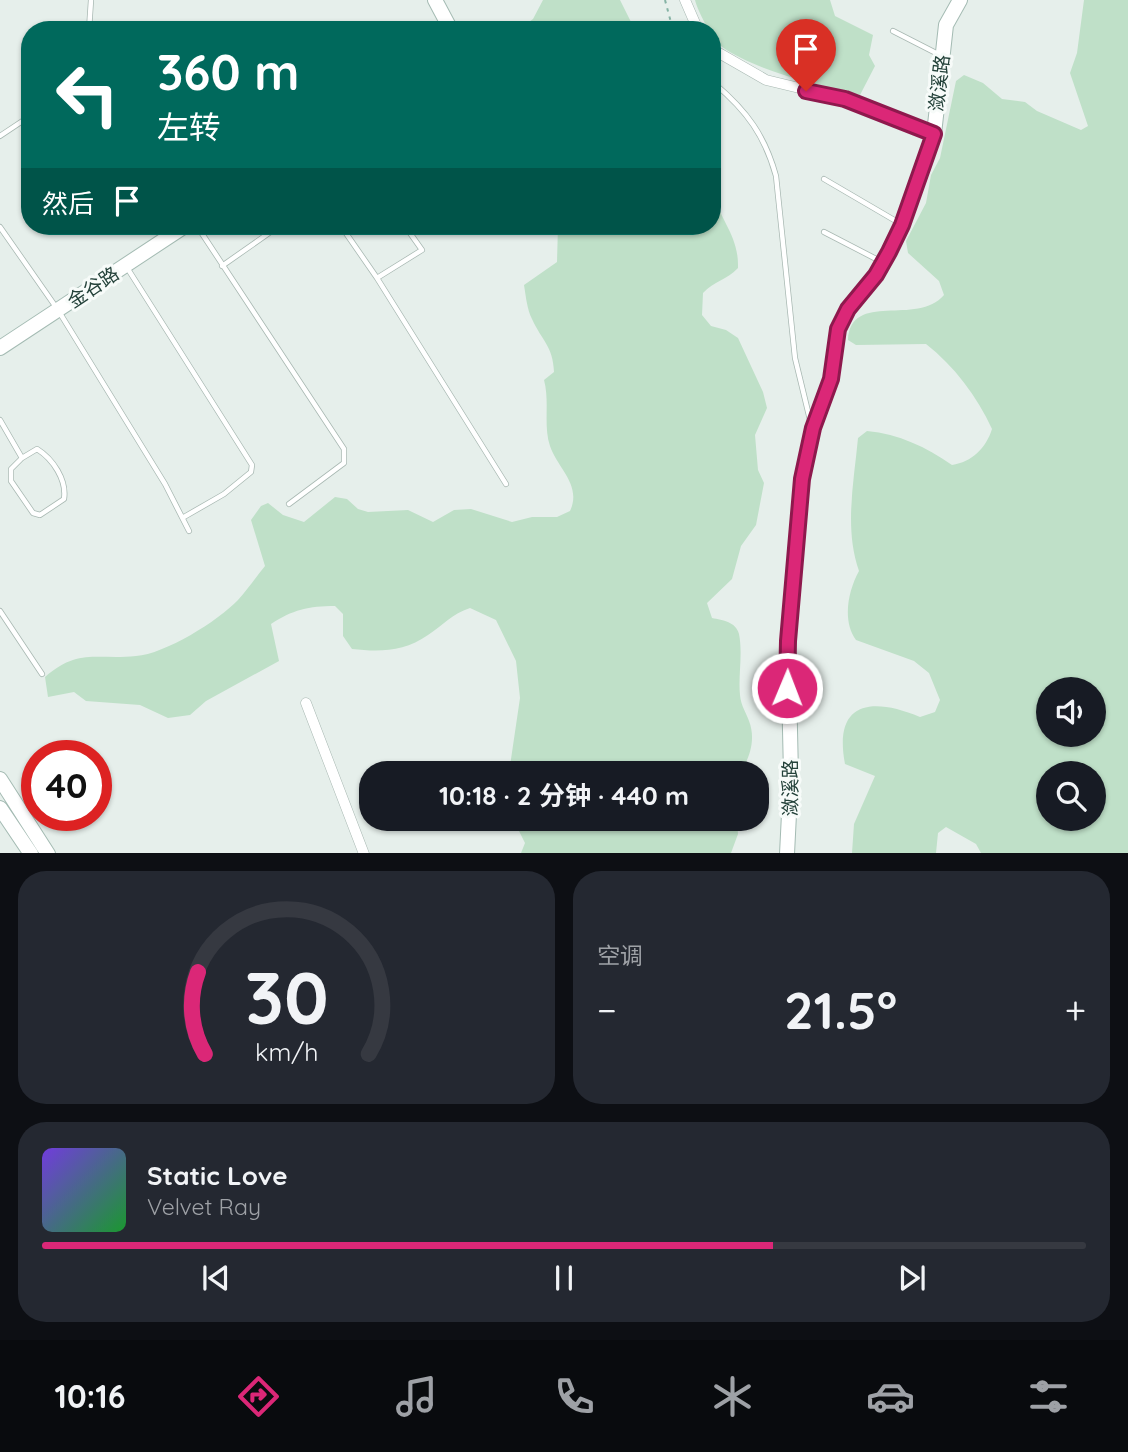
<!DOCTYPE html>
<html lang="zh">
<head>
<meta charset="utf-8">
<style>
	:root { --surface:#171b24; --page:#242831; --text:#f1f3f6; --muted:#9ea1a6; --line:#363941; --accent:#db2777 }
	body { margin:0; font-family:Quicksand,"Noto Sans SC",sans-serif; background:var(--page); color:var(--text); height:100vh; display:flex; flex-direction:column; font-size:26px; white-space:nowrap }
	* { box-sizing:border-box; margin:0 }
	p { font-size:23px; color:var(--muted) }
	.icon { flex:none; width:38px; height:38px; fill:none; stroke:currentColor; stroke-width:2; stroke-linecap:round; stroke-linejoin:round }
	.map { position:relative; height:853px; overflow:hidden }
	.sheet { display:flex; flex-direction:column; gap:18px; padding:18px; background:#0d0f14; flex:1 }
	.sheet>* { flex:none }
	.banner { position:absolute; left:21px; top:21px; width:700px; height:214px; border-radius:28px; box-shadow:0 2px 5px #0004; background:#00695c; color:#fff; overflow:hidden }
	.buttons { position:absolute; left:1036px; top:677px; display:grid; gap:14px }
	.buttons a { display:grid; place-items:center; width:70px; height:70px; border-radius:50%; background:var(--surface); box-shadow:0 2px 5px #0004; font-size:35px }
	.speed { position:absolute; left:21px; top:740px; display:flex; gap:14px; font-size:35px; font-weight:700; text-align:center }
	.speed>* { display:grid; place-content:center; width:91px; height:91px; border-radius:50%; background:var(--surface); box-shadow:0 2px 5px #0004; line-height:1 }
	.speed .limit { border:10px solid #d22; background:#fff; color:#111 }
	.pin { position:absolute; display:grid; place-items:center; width:60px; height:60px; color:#fff; margin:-72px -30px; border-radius:50% 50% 50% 0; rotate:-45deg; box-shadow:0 0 7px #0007 }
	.pin .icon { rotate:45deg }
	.me { position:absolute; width:77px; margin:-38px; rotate:1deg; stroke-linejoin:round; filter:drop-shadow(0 0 5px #0008) }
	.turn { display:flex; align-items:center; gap:24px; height:147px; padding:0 21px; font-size:32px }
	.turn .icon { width:91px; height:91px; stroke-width:2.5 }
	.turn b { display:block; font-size:49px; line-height:60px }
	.then { display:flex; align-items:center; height:66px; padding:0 21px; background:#0003; gap:14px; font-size:26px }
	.big { font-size:52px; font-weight:700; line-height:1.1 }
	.sheet .tile { flex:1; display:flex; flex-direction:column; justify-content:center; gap:10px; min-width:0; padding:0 24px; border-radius:28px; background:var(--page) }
	.sheet .dial { align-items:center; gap:0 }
	.dial svg { height:182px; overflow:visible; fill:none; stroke:var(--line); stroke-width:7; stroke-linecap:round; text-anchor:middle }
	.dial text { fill:var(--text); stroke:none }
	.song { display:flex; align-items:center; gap:21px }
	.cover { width:84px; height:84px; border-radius:10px; background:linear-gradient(135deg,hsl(260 70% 55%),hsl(130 70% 35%)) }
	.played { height:7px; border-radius:4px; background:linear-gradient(90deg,var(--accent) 70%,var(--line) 70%) }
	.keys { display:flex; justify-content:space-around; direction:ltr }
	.heat { display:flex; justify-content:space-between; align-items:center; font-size:38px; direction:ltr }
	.sheet .tiles { flex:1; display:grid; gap:18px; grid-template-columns:1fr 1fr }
	.tile:last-child { grid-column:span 2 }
	.trip { position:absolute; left:359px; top:761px; width:410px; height:70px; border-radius:28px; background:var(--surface); box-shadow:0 2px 5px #0004; font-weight:700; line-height:70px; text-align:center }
	.tab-bar { display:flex; height:112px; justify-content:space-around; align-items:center; background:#090b0e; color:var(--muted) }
	.tab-bar .icon { width:49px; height:49px }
	.tab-bar .active { color:var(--accent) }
	.tab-bar b { font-size:32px; color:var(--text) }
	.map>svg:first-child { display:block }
</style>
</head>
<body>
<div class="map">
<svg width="1128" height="854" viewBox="0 0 1128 854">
	<rect width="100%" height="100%" fill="#e6efeb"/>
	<path fill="#bfe0c8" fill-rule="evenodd" d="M543 0H620L635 30H518L533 19Z
		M695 0H830L835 16 873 35 869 55 875 66 860 95C819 85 755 71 721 46 713 40 698 12 695 0Z
		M1084 0H1128V853H981L976 844 946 827 938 833 936 853H852L854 824 875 776 845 764C833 701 872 697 920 717L935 712 940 700 929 673 914 661 856 640C842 621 848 591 859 571 844 528 854 482 858 438L867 431C899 434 926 447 952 465 972 462 986 448 992 429 977 396 954 366 926 344L856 345 848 340C851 290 917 327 944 295L939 281 908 253 906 241 926 203 931 175 940 158 956 81 964 75 983 83 1002 99 1025 102 1037 111 1081 130 1088 126 1070 73 1077 53ZM1048 690H1094V735H1048ZM1048 774H1094V819H1048Z
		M712 154C719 173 711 180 714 193 720 222 739 235 738 268 727 280 714 281 703 293L702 315 711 326 726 330 738 338 763 392 767 408 755 435 758 470 764 483 756 525 741 546 732 579 707 603 712 618C723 620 736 622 739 634 743 654 738 676 740 695 741 706 746 712 749 721 756 739 750 758 740 773H511L510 766 520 698 516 661 496 620 470 608C452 614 443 625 428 635 404 652 379 652 352 649L343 636V614L335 606C309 606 292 610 271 624L279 661 206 701 190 715 168 718 140 705 86 701 74 692 48 697 45 677C78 648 97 660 136 656 165 654 218 621 238 600 248 589 256 577 265 566L251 520 261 506 268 503 283 515 304 522 335 497 347 499 358 509 368 512 408 510 433 522 454 510 471 509 512 522 532 517H557L570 511C582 485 558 469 550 446 543 425 550 402 544 380L554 372C553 346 542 341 532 319 527 309 526 297 524 285L557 262 558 226H712Z
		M513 819H737L738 834 731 853H521L525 843Z"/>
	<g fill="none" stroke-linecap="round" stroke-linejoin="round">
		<defs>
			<path id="lane" d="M89 30 91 0
				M893 31 938 54
				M715 84C747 111 765 136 776 176L795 358 811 424
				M0 136 30 116
				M824 179 901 224
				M197 226 344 449V463L289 504
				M341 226 377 278 506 484
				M0 227 58 310 165 484 189 531
				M824 232 882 262
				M126 266 252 465 251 472 224 494 184 517
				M222 266 279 226
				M377 278 422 250 405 226
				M0 420 22 458
				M37 449C53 459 67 480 64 499L40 515 33 513 11 481V469L22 458Z
				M0 611 42 674"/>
			<path id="street" d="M685 0 698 30
				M712 49 766 80 845 99 934 134
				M306 703 364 854"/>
			<path id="secondary" d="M435 0 451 30
				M0 348 185 226
				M0 779 48 854
				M0 808 31 854
				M787 854 791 774 788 641 802 479 813 428 831 379 838 329 848 309 876 275 889 252 902 225 934 134 946 25 960 0"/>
		</defs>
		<use href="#lane" stroke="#a8b8b2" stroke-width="6"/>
		<use href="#street" stroke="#a8b8b2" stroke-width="11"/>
		<use href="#secondary" stroke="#a4bbb3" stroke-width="16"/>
		<path stroke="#86b3a5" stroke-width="2" stroke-dasharray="3.5 5" stroke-linecap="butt" d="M665 0 673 30"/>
		<use href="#lane" stroke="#fff" stroke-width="4.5"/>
		<use href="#street" stroke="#fff" stroke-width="10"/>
		<use href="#secondary" stroke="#fff" stroke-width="14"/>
	</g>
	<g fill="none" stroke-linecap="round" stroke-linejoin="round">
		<defs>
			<path id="route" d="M787 688 788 641 802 479 813 428 831 379 838 329 848 309 876 275 889 252 902 225 934 134 845 99 806 91"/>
		</defs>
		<use href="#route" stroke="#8e194d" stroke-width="18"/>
		<use href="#route" stroke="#db2777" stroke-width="12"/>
	</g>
	<g text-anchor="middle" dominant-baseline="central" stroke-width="6" stroke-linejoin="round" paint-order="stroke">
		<g font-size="19" fill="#24423a" stroke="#f7fbf9">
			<text transform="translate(939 83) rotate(-83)">潋溪路</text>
			<text transform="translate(93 287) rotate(-34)">金谷路</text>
			<text transform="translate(790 788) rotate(-90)">潋溪路</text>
		</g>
	</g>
</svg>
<div class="buttons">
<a><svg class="icon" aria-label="sound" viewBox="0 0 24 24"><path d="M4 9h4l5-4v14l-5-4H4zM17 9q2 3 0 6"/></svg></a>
<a><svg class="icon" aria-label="search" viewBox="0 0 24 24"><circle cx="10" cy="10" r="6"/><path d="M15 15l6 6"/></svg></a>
</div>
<div class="speed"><div class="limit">40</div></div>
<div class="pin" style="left:806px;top:91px;background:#d93025"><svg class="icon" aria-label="arrive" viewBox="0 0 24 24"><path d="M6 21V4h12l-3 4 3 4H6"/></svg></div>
<svg class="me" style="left:787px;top:688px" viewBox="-20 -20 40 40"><circle r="17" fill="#db2777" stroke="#fff" stroke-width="3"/><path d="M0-11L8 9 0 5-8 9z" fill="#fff"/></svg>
<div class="trip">10:18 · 2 分钟 · 440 m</div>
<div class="banner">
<div class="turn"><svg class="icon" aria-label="left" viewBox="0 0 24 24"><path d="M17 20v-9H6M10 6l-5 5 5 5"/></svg><div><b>360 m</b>左转</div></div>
<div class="then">然后<svg class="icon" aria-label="arrive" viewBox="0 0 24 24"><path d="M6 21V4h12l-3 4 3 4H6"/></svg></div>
</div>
</div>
<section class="sheet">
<div class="tiles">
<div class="tile dial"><svg viewBox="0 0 100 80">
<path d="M14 69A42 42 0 1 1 86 69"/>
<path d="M14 69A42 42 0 0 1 11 33" stroke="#db2777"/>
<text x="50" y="56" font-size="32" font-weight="700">30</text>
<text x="50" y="72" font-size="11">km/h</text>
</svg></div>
<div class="tile"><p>空调</p>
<div class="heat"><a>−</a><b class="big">21.5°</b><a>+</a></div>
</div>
<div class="tile">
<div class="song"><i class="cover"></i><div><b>Static Love</b><p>Velvet Ray</p></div></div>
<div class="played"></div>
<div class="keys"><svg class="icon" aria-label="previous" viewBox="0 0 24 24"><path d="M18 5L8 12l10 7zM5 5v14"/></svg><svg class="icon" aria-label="pause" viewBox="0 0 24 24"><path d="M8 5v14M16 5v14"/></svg><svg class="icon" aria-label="next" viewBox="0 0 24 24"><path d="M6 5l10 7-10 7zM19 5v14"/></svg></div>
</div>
</div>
</section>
<nav class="tab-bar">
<b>10:16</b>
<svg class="icon active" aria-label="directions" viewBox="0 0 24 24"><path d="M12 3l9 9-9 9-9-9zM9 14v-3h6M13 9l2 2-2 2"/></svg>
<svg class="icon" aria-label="music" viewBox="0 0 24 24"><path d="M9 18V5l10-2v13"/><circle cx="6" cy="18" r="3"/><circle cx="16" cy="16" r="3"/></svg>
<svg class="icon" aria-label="phone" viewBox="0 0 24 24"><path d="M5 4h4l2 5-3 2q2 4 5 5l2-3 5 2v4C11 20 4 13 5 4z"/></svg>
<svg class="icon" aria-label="climate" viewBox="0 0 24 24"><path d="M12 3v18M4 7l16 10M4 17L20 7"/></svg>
<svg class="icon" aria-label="car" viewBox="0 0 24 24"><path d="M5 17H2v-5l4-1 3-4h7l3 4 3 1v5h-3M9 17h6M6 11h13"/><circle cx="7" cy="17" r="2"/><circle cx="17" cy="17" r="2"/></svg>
<svg class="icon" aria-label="filters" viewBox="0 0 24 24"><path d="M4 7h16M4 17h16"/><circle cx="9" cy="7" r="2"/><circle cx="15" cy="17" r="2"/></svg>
</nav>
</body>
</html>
